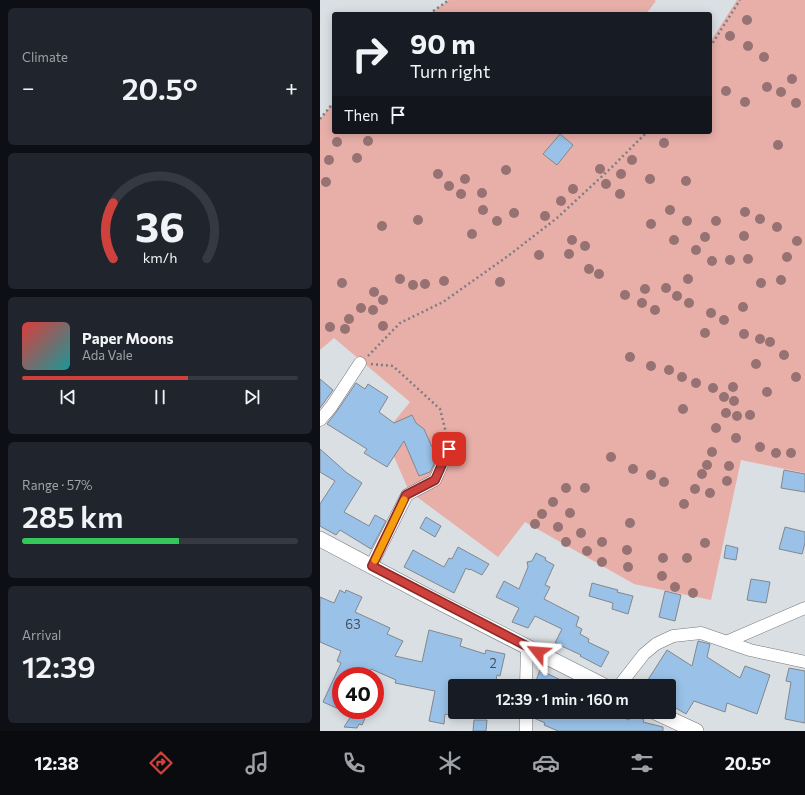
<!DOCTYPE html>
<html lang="en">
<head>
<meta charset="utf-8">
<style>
	:root { --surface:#171b24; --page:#20242c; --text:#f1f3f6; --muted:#9ea1a6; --line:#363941; --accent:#cf413d }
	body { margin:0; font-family:Commissioner,sans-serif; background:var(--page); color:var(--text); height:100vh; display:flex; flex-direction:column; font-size:15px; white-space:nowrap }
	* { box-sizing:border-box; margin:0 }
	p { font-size:13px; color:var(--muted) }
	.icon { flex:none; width:22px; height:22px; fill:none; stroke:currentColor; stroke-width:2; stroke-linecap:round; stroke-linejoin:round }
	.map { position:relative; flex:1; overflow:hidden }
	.side { display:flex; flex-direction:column; gap:8px; padding:8px; background:#0d0f14; width:320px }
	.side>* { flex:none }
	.banner { position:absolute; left:12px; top:12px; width:380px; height:122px; border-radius:4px; box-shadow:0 2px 10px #0003; background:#171b24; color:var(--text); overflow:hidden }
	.speed { position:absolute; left:12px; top:667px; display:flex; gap:8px; font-size:20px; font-weight:700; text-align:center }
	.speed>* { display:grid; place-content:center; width:52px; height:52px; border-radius:50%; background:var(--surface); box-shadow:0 2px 10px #0003; line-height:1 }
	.speed .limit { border:6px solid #d22; background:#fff; color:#111 }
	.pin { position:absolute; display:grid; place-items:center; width:34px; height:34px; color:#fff; margin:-17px; border-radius:8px; box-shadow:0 2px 6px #0006 }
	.me { position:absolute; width:44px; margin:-22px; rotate:298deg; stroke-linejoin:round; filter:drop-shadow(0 0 3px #0008) }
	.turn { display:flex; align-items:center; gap:14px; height:84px; padding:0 12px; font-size:18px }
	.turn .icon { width:52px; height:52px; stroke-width:2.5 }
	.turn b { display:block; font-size:28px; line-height:34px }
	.then { display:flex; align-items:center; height:38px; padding:0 12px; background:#0003; gap:8px; font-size:15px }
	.big { font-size:30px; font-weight:600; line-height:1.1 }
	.side .widget { flex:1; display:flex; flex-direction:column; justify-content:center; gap:6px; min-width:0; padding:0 14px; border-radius:6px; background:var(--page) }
	.side .dial { align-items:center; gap:0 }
	.dial svg { height:104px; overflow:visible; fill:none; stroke:var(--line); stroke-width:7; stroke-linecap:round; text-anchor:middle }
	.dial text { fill:var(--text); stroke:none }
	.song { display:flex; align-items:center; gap:12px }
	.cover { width:48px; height:48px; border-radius:6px; background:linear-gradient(135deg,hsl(0 70% 55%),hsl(180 70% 35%)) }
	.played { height:4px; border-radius:2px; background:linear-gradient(90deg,var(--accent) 60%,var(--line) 60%) }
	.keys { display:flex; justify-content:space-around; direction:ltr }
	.heat { display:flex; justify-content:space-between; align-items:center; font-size:22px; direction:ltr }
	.charge { height:6px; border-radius:3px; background:linear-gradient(90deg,#34c759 57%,var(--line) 0) }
	.trip { position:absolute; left:128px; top:679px; width:228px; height:40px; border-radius:4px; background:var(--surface); box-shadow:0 2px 10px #0003; font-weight:600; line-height:40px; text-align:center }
	.tab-bar { display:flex; height:64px; justify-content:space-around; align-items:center; background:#090b0e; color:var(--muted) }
	.tab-bar .icon { width:28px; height:28px }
	.tab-bar .selected { color:var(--accent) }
	.tab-bar b { font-size:18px; color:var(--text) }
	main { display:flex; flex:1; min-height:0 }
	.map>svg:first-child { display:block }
</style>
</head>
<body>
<main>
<section class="side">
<div class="widget"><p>Climate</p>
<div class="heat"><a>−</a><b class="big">20.5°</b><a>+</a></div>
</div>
<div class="widget dial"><svg viewBox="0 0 100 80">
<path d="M14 69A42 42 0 1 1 86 69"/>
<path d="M14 69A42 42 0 0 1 14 26" stroke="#cf413d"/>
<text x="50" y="56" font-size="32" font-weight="700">36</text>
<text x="50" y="72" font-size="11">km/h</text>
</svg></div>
<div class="widget">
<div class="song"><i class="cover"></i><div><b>Paper Moons</b><p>Ada Vale</p></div></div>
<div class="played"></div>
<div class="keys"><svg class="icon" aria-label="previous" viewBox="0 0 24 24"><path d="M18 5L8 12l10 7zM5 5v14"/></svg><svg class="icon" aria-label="pause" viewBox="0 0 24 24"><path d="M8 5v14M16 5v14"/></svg><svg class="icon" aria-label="next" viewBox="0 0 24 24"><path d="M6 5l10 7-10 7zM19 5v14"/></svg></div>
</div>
<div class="widget"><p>Range · 57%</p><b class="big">285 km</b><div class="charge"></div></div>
<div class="widget"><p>Arrival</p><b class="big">12:39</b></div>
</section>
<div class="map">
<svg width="485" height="731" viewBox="0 0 485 731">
	<rect width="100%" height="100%" fill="#dadfe3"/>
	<path fill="#e8afa9" d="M129 0H334L336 1 326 14H109Z
		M417 0H485V473L421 460 391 600 314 584 205 522 178 557 89 491 64 434 90 402 14 338 0 350V119L14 102V132H390V42Z"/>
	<path fill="#9ac1e8" stroke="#83878b" d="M240 134 253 145 237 165 223 154Z
		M0 379 13 390 0 408Z
		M36 383 45 389 48 384 68 397 59 412 74 423 92 415 96 423 104 429 117 458 110 472 99 476 84 441 67 467 44 453 47 449 7 424 17 411Z
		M0 449 27 473 42 483 24 512 49 526 55 515 66 521 51 549 20 530 16 535 0 526V504L15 481 0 472Z
		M464 470 485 474V492L461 488Z
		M106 517 121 526 115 537 100 528Z
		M465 527 485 532V543L482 554 459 549Z
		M406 545 418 548 416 560 404 558Z
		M138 547 169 564 162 575 150 569 149 570 146 568 134 593 84 567 93 550 124 567 129 558 132 559Z
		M216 553 226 558 225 560 234 565 225 585 230 587 224 599 259 617 256 626 262 629 260 634 269 639 268 642 289 652 281 667 260 656 261 655 235 643 242 629 215 616 208 628 192 622 199 608 176 597 184 581 199 589 208 567 207 562 212 561Z
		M431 579 450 582 446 603 427 600Z
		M272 583 298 590 297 592 313 596 308 614 292 609 293 603 269 596Z
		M20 590 25 593 26 590 42 597 35 612 70 628 67 634 83 641 75 656 102 662 109 630 142 639 140 646 165 654 166 650 185 654 180 676 177 675 175 686H135V716L125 714 124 724 109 721 115 691 75 683 76 680 51 669 48 676H21V710L3 702 21 663 17 661 21 651 0 642V597L14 603Z
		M345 591 361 595 355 621 339 617Z
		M378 641 390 644 387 657 420 678 425 666 450 675 437 714 407 703 405 712 374 701 366 714 349 704V686H324L347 650 372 666Z
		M469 668 485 671V723L465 719 471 682 466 681Z
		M220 670 253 686H214Z
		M35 710H45L43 715 46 716 42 725 39 724 37 728 24 727Z
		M214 712H290L309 720 313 713 324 720 323 722 343 727V731H238L224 725 225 723 214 718Z
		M154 720H167L166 731H153Z"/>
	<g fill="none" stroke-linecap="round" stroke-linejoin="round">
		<defs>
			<path id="minor" d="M0 420 11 407 40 363
				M51 566 87 495 115 480 129 449
				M406 642 485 608
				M206 686 207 646
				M299 686 324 654 336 644 353 636 381 633 430 650 485 662
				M206 731V712"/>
			<path id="tertiary" d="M0 539 113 599 284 686
				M335 712 376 731"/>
		</defs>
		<use href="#minor" stroke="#74777b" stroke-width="13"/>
		<use href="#tertiary" stroke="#74777b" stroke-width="16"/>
		<path stroke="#7b7e81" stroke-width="2.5" stroke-dasharray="2 3" stroke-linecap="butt" d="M109 14 129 0
			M390 47 420 0
			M0 119 14 102
			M48 356 80 323 123 302 188 256 237 218 292 167 327 132
			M51 364 73 366 120 409 127 437"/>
		<use href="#minor" stroke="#fff" stroke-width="12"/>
		<use href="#tertiary" stroke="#fff" stroke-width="15"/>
	</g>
	<g fill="#967273">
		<circle cx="427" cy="20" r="5"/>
		<circle cx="410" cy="36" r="5"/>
		<circle cx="428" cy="46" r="5"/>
		<circle cx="444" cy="57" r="5"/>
		<circle cx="472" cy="79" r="5"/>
		<circle cx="447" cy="87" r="5"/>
		<circle cx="406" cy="91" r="5"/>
		<circle cx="461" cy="92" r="5"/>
		<circle cx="425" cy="102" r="5"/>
		<circle cx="476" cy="103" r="5"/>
		<circle cx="48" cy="141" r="5"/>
		<circle cx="17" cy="142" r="5"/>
		<circle cx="344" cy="143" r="5"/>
		<circle cx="458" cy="145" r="5"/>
		<circle cx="37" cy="158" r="5"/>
		<circle cx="9" cy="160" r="5"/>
		<circle cx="312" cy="160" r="5"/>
		<circle cx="280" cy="169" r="5"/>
		<circle cx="186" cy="170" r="5"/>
		<circle cx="118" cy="174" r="5"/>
		<circle cx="301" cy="174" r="5"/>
		<circle cx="145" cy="179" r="5"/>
		<circle cx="330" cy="179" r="5"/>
		<circle cx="366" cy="181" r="5"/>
		<circle cx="6" cy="182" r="5"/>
		<circle cx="286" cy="184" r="5"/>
		<circle cx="129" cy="186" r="5"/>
		<circle cx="253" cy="189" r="5"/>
		<circle cx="162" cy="193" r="5"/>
		<circle cx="141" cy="194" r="5"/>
		<circle cx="300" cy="194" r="5"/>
		<circle cx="241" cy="201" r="5"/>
		<circle cx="163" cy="210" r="5"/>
		<circle cx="350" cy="210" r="5"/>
		<circle cx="425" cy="212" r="5"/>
		<circle cx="194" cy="213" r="5"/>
		<circle cx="225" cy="216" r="5"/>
		<circle cx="440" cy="219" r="5"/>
		<circle cx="98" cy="220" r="5"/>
		<circle cx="177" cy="221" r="5"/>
		<circle cx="367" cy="221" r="5"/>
		<circle cx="396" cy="221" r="5"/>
		<circle cx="331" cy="224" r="5"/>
		<circle cx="62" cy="226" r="5"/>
		<circle cx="457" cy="227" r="5"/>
		<circle cx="152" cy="234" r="5"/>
		<circle cx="424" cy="236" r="5"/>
		<circle cx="385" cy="237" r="5"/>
		<circle cx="252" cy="240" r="5"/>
		<circle cx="354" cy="240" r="5"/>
		<circle cx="477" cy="241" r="5"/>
		<circle cx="265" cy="246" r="5"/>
		<circle cx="376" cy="250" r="5"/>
		<circle cx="249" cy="254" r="5"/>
		<circle cx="219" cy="255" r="5"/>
		<circle cx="467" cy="257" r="5"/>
		<circle cx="428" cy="259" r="5"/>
		<circle cx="410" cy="260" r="5"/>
		<circle cx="392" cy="261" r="5"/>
		<circle cx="269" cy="269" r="5"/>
		<circle cx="279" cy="274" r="5"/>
		<circle cx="80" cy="279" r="5"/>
		<circle cx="368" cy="279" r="5"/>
		<circle cx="461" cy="280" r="5"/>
		<circle cx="124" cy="281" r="5"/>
		<circle cx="180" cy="282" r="5"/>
		<circle cx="22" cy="283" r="5"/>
		<circle cx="441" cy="283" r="5"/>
		<circle cx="105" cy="284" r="5"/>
		<circle cx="93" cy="285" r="5"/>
		<circle cx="346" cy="288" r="5"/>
		<circle cx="325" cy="289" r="5"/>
		<circle cx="54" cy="292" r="5"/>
		<circle cx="305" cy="295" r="5"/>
		<circle cx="357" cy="296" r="5"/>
		<circle cx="63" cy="300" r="5"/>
		<circle cx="322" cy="303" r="5"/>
		<circle cx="369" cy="303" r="5"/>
		<circle cx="423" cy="307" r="5"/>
		<circle cx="41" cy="308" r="5"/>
		<circle cx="53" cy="310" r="5"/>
		<circle cx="335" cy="310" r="5"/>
		<circle cx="391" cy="313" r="5"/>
		<circle cx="29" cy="319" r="5"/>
		<circle cx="404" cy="320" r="5"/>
		<circle cx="63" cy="326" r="5"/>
		<circle cx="10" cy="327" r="5"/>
		<circle cx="25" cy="329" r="5"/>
		<circle cx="385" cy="333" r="5"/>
		<circle cx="424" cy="334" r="5"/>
		<circle cx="440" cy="339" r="5"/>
		<circle cx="450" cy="342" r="5"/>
		<circle cx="464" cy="355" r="5"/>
		<circle cx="310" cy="357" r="5"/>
		<circle cx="436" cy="364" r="5"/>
		<circle cx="331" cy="366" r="5"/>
		<circle cx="349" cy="370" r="5"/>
		<circle cx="362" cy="377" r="5"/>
		<circle cx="476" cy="377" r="5"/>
		<circle cx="376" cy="383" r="5"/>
		<circle cx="413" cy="387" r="5"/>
		<circle cx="393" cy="388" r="5"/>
		<circle cx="447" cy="392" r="5"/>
		<circle cx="404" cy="397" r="5"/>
		<circle cx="414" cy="401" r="5"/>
		<circle cx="363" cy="409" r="5"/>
		<circle cx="406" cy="413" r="5"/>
		<circle cx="430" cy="415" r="5"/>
		<circle cx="417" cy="416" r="5"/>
		<circle cx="396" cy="428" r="5"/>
		<circle cx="416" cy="438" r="5"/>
		<circle cx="440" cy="447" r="5"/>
		<circle cx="392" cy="452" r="5"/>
		<circle cx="456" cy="453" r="5"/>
		<circle cx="471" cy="453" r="5"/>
		<circle cx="291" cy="457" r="5"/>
		<circle cx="387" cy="465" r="5"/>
		<circle cx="409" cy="466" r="5"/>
		<circle cx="313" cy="469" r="5"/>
		<circle cx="382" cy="474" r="5"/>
		<circle cx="331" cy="475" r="5"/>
		<circle cx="407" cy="481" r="5"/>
		<circle cx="344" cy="482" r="5"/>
		<circle cx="246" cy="488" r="5"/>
		<circle cx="265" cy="488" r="5"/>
		<circle cx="375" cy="489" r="5"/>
		<circle cx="390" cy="493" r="5"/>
		<circle cx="233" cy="502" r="5"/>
		<circle cx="364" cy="504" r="5"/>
		<circle cx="250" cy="513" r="5"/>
		<circle cx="222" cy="514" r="5"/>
		<circle cx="310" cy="523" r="5"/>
		<circle cx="215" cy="524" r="5"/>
		<circle cx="238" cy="527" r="5"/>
		<circle cx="261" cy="533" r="5"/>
		<circle cx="246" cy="542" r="5"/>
		<circle cx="282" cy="542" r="5"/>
		<circle cx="385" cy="543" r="5"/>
		<circle cx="307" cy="550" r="5"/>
		<circle cx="267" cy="551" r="5"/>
		<circle cx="343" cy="558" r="5"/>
		<circle cx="367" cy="558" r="5"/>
		<circle cx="282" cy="562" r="5"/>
		<circle cx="308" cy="567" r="5"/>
		<circle cx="342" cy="576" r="5"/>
		<circle cx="355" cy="587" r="5"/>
		<circle cx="373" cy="593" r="5"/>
	</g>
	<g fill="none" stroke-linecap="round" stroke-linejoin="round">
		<defs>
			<path id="route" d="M129 449 115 480 86 495 52 566 218 652"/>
		</defs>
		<use href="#route" stroke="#872a28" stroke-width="10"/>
		<use href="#route" stroke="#cf413d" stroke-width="7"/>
		<path stroke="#f59e0b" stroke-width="7" d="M55 560 84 500"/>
	</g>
	<g text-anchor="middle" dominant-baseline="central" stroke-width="4" stroke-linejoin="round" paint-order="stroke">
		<g font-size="13" fill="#444f5a">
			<text x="33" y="624">63</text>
			<text x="173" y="663">2</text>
		</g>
	</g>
</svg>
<div class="speed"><div class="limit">40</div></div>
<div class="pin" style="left:129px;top:449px;background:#d93025"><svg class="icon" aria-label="arrive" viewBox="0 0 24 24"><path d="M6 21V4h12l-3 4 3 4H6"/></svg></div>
<svg class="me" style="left:218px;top:652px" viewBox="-20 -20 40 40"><path d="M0-17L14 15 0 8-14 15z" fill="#cf413d" stroke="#fff" stroke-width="4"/></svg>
<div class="trip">12:39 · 1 min · 160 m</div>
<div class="banner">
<div class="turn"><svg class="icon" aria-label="right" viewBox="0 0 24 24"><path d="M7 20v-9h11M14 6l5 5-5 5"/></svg><div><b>90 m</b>Turn right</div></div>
<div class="then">Then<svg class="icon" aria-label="arrive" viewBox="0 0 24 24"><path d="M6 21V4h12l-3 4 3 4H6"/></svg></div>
</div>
</div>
</main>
<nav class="tab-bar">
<b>12:38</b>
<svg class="icon selected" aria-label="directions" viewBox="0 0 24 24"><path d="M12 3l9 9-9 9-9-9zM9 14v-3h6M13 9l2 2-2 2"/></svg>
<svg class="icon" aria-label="music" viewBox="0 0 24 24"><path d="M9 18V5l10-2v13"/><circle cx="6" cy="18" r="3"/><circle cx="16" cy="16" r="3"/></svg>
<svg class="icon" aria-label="phone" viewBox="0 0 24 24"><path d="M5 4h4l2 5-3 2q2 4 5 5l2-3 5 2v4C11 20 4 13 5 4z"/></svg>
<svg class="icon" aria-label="climate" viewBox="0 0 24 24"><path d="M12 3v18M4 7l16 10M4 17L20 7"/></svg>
<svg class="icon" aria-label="car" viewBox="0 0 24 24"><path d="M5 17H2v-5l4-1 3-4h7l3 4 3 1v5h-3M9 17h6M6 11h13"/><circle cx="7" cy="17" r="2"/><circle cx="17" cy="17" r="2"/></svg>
<svg class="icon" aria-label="filters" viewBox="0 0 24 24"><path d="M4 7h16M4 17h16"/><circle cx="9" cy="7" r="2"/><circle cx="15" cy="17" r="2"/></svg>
<b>20.5°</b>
</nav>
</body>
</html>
